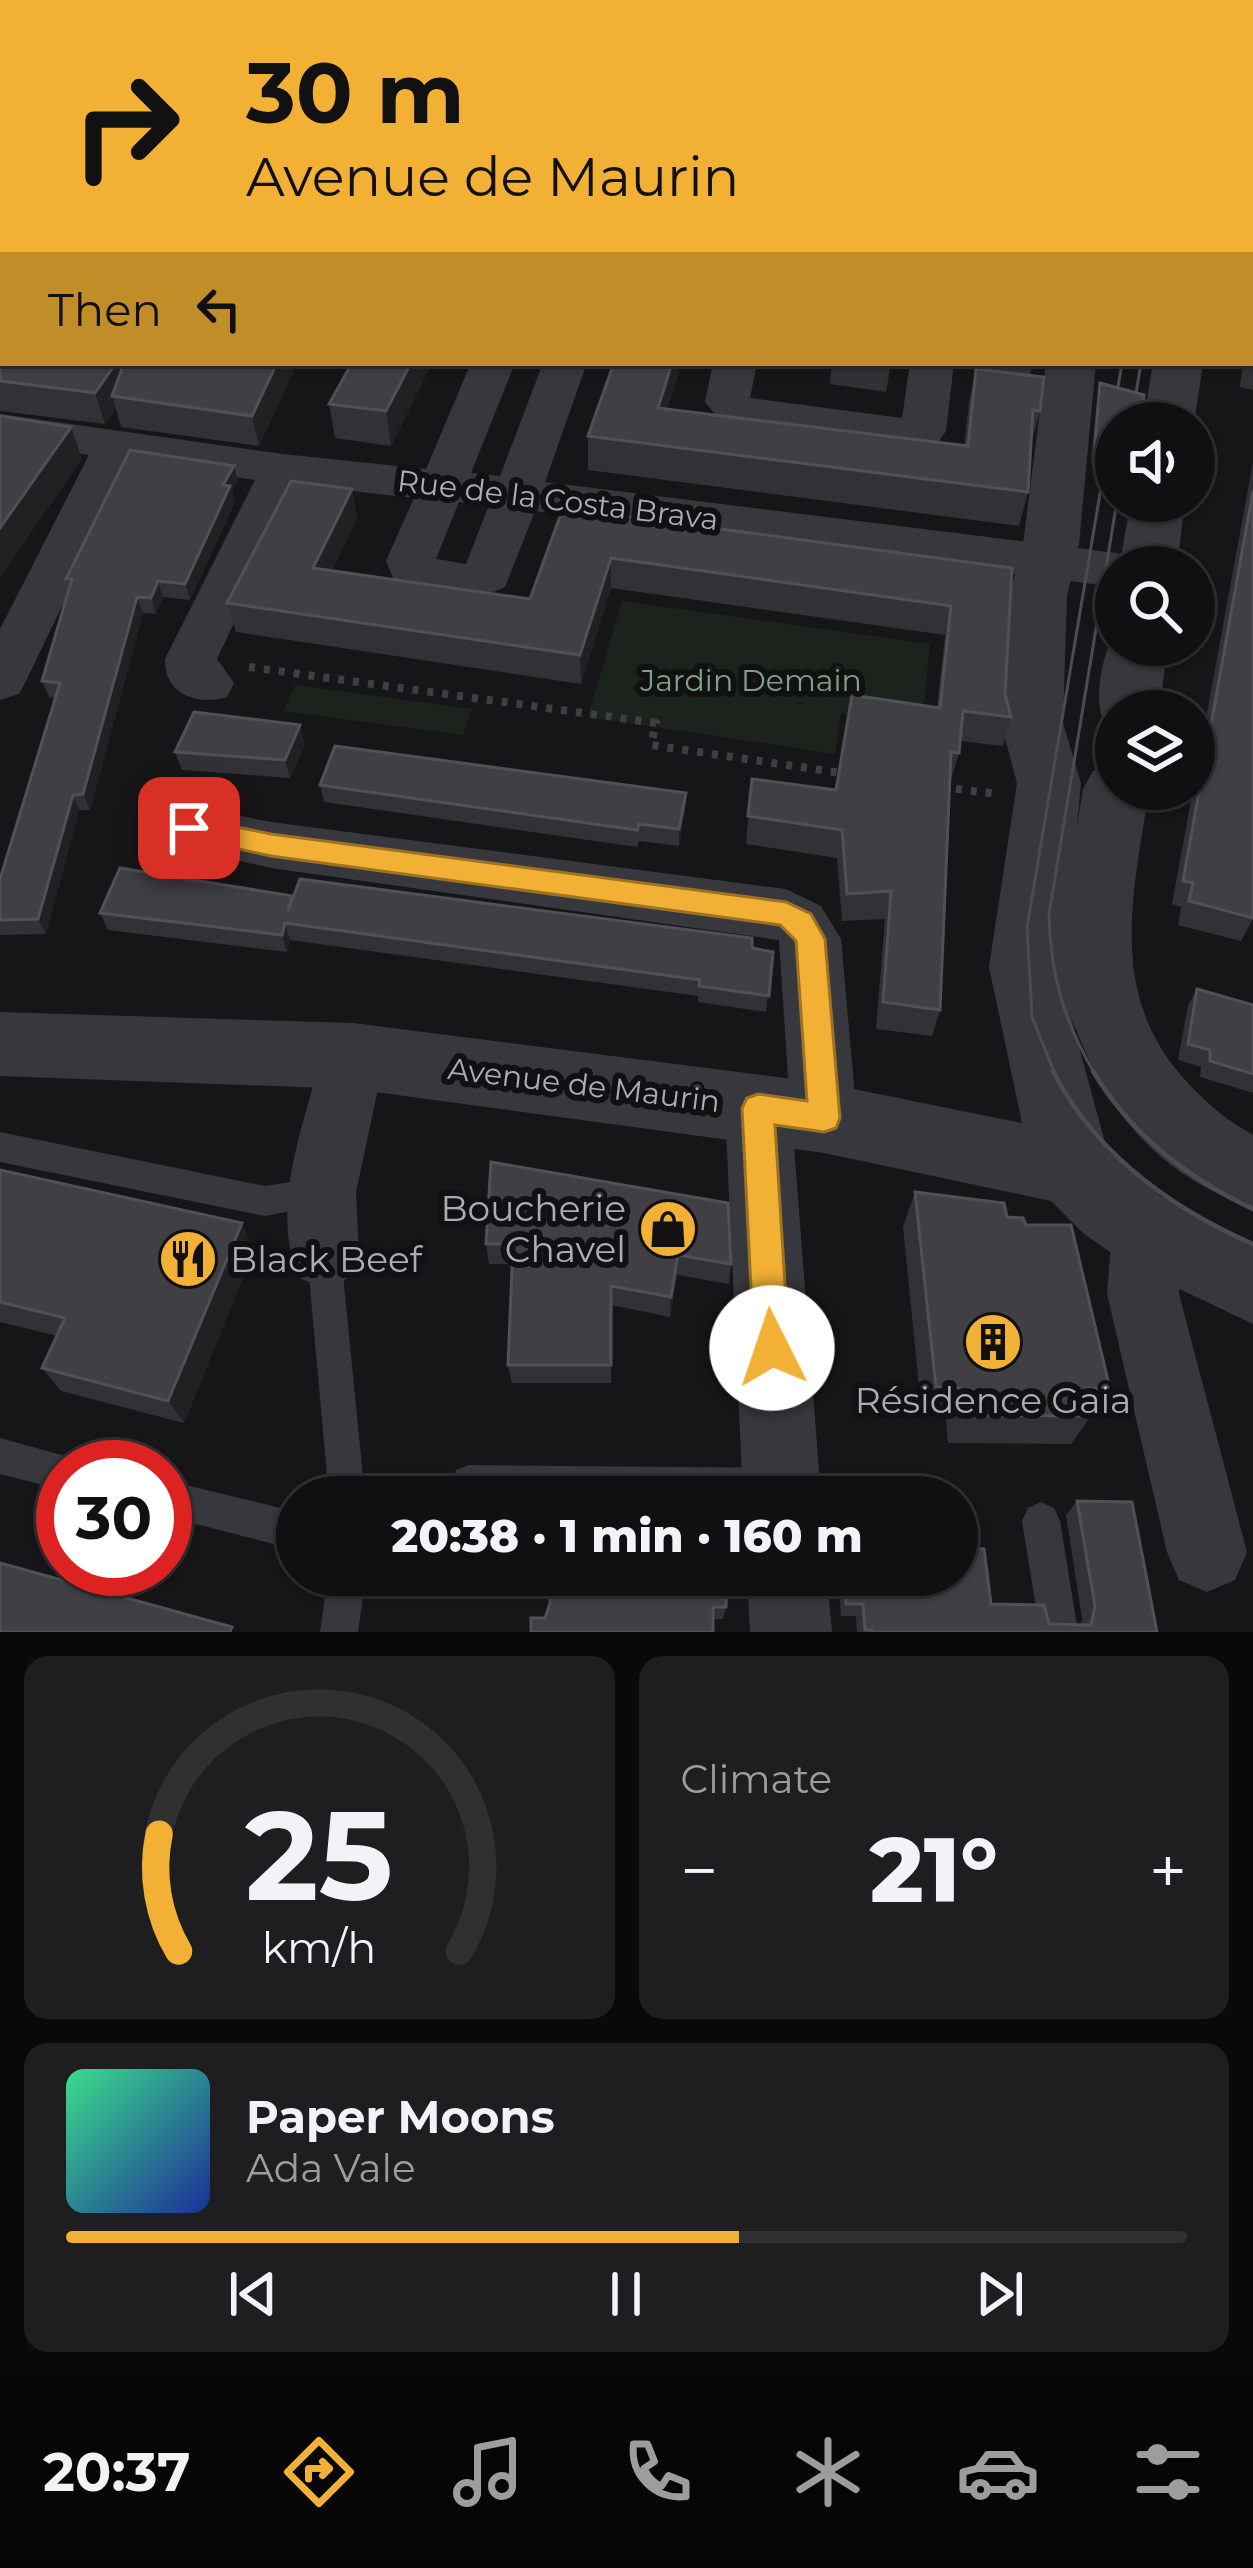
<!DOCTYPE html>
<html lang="en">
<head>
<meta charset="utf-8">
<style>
	:root { --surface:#101012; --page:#1e1e20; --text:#f1f3f6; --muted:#9c9d9f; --line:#303032; --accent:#f2b134 }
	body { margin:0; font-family:Montserrat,sans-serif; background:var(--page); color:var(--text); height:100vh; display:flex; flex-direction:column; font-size:45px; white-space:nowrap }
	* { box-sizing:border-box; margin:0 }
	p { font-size:39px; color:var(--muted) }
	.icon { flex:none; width:66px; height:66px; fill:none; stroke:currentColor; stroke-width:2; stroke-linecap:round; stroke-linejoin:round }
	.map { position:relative; height:1632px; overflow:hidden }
	.details { display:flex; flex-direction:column; gap:24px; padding:24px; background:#09090a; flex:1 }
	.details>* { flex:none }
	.top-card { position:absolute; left:0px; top:0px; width:1254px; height:366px; box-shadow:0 3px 9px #0004,0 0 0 3px var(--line); background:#f2b134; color:#111; overflow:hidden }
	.fabs { position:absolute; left:1095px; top:402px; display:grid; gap:24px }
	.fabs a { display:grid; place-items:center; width:120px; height:120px; border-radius:50%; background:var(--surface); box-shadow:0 3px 9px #0004,0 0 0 3px var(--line); font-size:60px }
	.speed { position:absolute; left:36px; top:1440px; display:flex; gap:24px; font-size:60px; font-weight:700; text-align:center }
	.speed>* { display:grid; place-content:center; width:156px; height:156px; border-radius:50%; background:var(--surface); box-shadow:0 3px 9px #0004,0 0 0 3px var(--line); line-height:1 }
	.speed .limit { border:18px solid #d22; background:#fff; color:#111 }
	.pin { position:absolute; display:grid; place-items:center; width:102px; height:102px; color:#fff; margin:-51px; border-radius:24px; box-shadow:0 6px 18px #0006 }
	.me { position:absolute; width:132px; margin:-66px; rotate:356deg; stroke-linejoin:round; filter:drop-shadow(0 0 9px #0008) }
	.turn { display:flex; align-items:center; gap:42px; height:252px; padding:0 48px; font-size:54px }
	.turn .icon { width:156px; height:156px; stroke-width:2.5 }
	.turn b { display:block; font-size:84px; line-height:102px }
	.then { display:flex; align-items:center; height:114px; padding:0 48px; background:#0003; gap:24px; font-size:45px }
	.big { font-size:90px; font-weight:800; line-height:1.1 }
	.details .card { flex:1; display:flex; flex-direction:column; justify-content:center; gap:18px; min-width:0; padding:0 42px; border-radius:24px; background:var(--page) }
	.details .dial { align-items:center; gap:0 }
	.dial svg { height:312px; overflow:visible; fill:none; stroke:var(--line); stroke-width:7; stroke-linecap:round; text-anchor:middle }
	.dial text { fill:var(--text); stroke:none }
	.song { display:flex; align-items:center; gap:36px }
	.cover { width:144px; height:144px; border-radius:18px; background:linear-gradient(135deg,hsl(150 70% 55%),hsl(230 70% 35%)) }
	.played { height:12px; border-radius:6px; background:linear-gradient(90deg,var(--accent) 60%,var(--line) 60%) }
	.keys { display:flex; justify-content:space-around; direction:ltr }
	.heat { display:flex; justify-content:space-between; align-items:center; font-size:66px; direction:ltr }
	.details .tiles { flex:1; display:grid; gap:24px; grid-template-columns:1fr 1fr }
	.card:last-child { grid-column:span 2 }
	.trip { position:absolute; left:276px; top:1476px; width:702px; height:120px; border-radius:60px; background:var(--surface); box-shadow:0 3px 9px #0004,0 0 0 3px var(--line); font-weight:800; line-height:120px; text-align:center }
	.tab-bar { display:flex; height:192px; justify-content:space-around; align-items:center; background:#060607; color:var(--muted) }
	.tab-bar .icon { width:84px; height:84px }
	.tab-bar .on { color:var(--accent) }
	.tab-bar b { font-size:54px; color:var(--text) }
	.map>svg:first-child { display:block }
</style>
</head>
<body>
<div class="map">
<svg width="1253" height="1632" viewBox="0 0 1253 1632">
	<rect width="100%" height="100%" fill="#161618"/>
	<path fill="#1c231d" d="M622 601 930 644 922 725 841 713 835 754 588 717Z
		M295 685 472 709 463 735 283 711Z"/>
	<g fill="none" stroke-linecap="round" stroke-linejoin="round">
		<path stroke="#3d3f44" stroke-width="8" stroke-dasharray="6 9" stroke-linecap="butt" d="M249 667 656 723 651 745 848 774
			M941 787 997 794"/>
		<path fill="#37383d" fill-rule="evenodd" d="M0 1132 265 1186 322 1177 333 1181 338 1192 333 1203 265 1216 0 1162Z
			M324 1238 336 1243 341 1254 365 1497H329L307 1254 312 1243Z
			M0 1438 76 1459 79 1467H63V1490L0 1474Z
			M469 1465 778 1468 791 1473 796 1486 792 1497H459L451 1483 456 1470Z
			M165 1480 297 1512V1550L165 1516Z
			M1041 1502 1054 1508 1060 1521 1078 1632H1040L1022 1521 1028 1508Z
			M328 1575H366L358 1632H320Z"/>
		<path fill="#37383d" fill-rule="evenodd" d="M1179 0H1211L1212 3H1180Z
			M1251 18H1253V38H1251Z
			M0 37H3V57H0Z
			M0 100H3V122H0Z
			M3 263V289L0 290V264Z
			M471 363H515L471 473 500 476 543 363H587L545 482 1116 553 1134 558 1139 567H1116V587L535 511 505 587 476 599 396 585 386 561 414 498 299 485 217 659 234 683 227 697C196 706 164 694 165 659L255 480 132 461 26 681 19 694 0 700V629L89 455 0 442V414L283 454 426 469ZM459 502 489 505 466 564 436 559Z
			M713 363H757L750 398 902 418 910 363H954L946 431 939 441 913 448 720 420 705 402Z
			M189 806 271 822 786 889 821 906 841 939 857 1118 847 1139 824 1148 801 1139 792 1120 821 1497H743L725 1108 735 1087 758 1078 781 1087 790 1107 779 940 271 868 169 844 160 828 169 812Z
			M353 1028 376 1036 385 1056 356 1192 359 1254 349 1278 324 1288 299 1278C269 1208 304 1126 321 1056L330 1036Z
			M1147 1197 1172 1207 1182 1230 1179 1294 1247 1552 1235 1580 1207 1592 1179 1580 1167 1552 1107 1294 1112 1230 1122 1207Z
			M747 1575H827L832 1632H750Z"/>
		<path fill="#37383d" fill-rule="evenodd" d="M1046 363H1096L1079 544 1067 596 1063 723 1081 783 1077 826 1083 789 1093 771 1116 764V789H1149C1135 887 1108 983 1175 1068 1197 1095 1222 1118 1253 1135V1209C1155 1172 1108 1114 1071 1017L1107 1150 1161 1196 1253 1243V1324L1127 1264 1083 1233 1051 1201 824 1153 353 1089 0 1076V1012L353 1023 824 1083 1022 1123 989 967 1017 783 1001 723 1009 596 1023 544Z
			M1153 363H1203L1194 425 1143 423Z
			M1131 501H1185L1177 567H1119Z
			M1116 631V645H1168L1159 711H1116V730L1106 727C1092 702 1101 657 1116 631Z"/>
		<path stroke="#4a4c52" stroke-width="3" d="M1131 423 1141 363
			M1055 1074 1032 1017 1027 927 1122 363
			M1095 1074C1064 1022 1050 974 1049 914L1117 501"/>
		<path stroke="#4a4c52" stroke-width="4.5" d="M1053 1071C1095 1153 1171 1208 1253 1244
			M1093 1071C1131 1135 1187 1178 1253 1209"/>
	</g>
	<path fill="#323236" d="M0 0H109L106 3H3V23H0Z
		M977 0H1129L1128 3H1005Z
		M1253 189V390L1240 387 1243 363H1251V209Z
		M0 304 3 363H297L259 446 121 427 116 409 105 424 0 411Z
		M432 363 391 446 335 438 329 404Z
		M832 363H891L886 392 830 384Z
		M972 363H1033L1030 375 971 368Z
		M976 369 1040 411 1031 445 1028 492 1019 526 588 470V436L667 409 964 446 969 403Z
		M1100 383 1116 423V465L1105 467 1091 463 1098 393Z
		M1253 462V919L1241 941 1178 925 1181 907 1172 904Z
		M234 466 238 482 232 492 235 502 190 600 163 597 156 614 143 613 90 810H79L46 934 0 935V879L56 698 49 697 42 681 69 587 66 579Z
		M352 489 357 518 332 570 530 599 563 508 1012 568 1005 694 1011 717 1003 746 960 741 959 753 950 782 940 1010 932 1036 876 1029 885 919 842 921 837 858 746 844 752 779 836 790 937 707 945 635 611 588 581 684 236 632 227 603Z
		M305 744 290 778 182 770 175 752Z
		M320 785 685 810 679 846 639 841 637 847 324 802Z
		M292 896 773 952 766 1012 698 1002V996L290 940 287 952 108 930 100 913Z
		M1197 989 1253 1005V1093L1200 1077 1201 1067 1178 1060 1188 1005Z
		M491 1162 731 1264 729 1284 677 1275 670 1317 611 1305V1383H512L508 1365 512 1264H489L486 1244Z
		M0 1170 254 1250 184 1423 61 1391 42 1368 57 1336 0 1322Z
		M915 1192 1007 1217 1110 1389 1071 1444 948 1443 946 1417 922 1416 903 1227Z
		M1077 1501 1157 1632H857L856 1616H841L838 1575H957L991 1604 1049 1624 1081 1625 1082 1618 1066 1515Z
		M550 1575H740L738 1585H726V1607L723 1619H713L545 1618 550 1603Z"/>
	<path fill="#212124" d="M86 0H109L106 3H87Z
		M116 363H135L112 396 116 409 105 424 95 393Z
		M277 363H297L259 446 252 416Z
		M411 363H432L391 446 386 411Z
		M672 363H682L657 442 658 408Z
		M71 427 82 459 0 578V528Z
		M234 466 238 482 232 492 235 502 190 600 185 584 223 485Z
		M352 489 357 518 320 597 313 568Z
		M611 558V588L581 684 580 655Z
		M158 581 163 597 156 614 151 598Z
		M137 597 143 613 90 810 83 794Z
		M300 725 305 744 290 778 285 760Z
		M686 793 685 810 679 846V829Z
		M73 795 79 810 46 934 38 919Z
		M285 923 290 940 287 952 282 935Z
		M242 1223 254 1250 184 1423 168 1401Z
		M678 1255 677 1275 670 1317 671 1297Z"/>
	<path fill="#3f3f44" stroke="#4f5156" stroke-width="3" d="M0 0H70L46 1 44 3H0Z
		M231 0H274L272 3H228Z
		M525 0H598L626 3H523Z
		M642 0H682L681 3H641Z
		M786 0H934L933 3H785Z
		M1088 0H1129L1128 3H1087Z
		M1251 227 1253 228V314L1251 313Z
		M3 300V363H116L95 393 0 381V304Z
		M124 363H277L252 416 112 396Z
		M352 363H411L386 411 329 404Z
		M614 363H672L658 408 968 446 976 369 1044 377 1040 411 1033 410 1028 492 588 436Z
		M1100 383 1144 395 1143 416 1156 418 1155 423H1116V456L1108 457 1094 453Z
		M0 416 71 427 0 528Z
		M130 450 234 466 223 485 230 486 185 584 158 581 151 598 137 597 83 794 73 795 38 919 0 920V879L60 683 42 681 72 579H66Z
		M291 481 352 489 313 568 530 599 563 508 1012 568 1005 694 1011 717 963 711 959 753 951 752 940 1010 883 1002 891 891 847 894 842 830 748 816 752 779 836 790 852 695 940 708 951 606 611 558 580 655 227 603Z
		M1253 491V918L1189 901 1193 883 1183 881Z
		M194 712 300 725 285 760 175 752Z
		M335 746 686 793 679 829 639 824 637 830 320 785Z
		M120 868 292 896 288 911 300 879 752 938V948L773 952 769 996 699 986 700 980 285 923 282 935 100 913Z
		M1197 989 1253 1005V1074L1210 1061V1050L1188 1044Z
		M491 1162 728 1203 731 1264 678 1255 671 1297 611 1286V1365H508L513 1244H486Z
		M0 1170 242 1223 168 1401 42 1368 65 1318 0 1302Z
		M915 1192 1004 1203 1007 1217 1023 1218 1026 1225H1071L1110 1389 1086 1388 1092 1416 963 1415 960 1388 936 1387Z
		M1077 1501 1132 1502 1157 1632H872V1630H865L863 1604H846L845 1575H957V1548L984 1549 991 1604 1044 1605 1049 1624 1091 1625 1095 1606Z
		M0 1563 232 1627 230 1632H0Z
		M550 1575H727L726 1607H713V1632H531V1618H545L550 1603Z"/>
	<path fill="#f2b134" stroke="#9d7322" stroke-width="3" d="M189 817 271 834 786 902 811 914 825 939 840 1118 836 1128 824 1132 775 1125 789 1348 784 1361 772 1366 759 1361 754 1348 742 1108 747 1098 758 1094 807 1101 796 941 780 925 271 856 180 836 176 828Z"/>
	<defs>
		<symbol id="shop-disc" viewBox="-11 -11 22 22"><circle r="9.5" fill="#f2b134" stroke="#111113"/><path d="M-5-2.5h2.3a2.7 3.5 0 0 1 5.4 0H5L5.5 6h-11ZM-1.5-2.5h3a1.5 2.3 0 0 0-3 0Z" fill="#111"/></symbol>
		<symbol id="restaurant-disc" viewBox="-11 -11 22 22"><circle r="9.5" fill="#f2b134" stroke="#111113"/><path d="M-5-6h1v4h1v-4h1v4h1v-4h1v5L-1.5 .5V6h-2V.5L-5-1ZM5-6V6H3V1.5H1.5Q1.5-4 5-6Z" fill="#111"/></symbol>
		<symbol id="building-disc" viewBox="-11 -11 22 22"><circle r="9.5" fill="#f2b134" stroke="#111113"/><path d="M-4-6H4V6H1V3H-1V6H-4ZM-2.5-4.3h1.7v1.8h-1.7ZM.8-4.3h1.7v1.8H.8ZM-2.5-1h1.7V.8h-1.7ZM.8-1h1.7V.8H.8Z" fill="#111"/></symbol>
	</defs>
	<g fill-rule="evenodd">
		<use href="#shop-disc" x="635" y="1196" width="66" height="66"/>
		<use href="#restaurant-disc" x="155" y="1226" width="66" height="66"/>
		<use href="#building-disc" x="960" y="1309" width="66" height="66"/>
	</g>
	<g text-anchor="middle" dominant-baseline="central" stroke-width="12" stroke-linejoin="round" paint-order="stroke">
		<g font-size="30" fill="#a8adb8" stroke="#111113">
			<text transform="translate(558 500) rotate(7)">Rue de la Costa Brava</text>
			<text transform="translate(584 1085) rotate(7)">Avenue de Maurin</text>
		</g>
		<g font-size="30" fill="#7fa381" stroke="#111113">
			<text x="751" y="680">Jardin Demain</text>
		</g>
		<g font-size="36" fill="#a8adb8" stroke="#111113" text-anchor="end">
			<text x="626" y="1208">Boucherie<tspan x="626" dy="41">Chavel</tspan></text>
			<text x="230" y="1259" text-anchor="start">Black Beef</text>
			<text x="993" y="1400" text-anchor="middle">Résidence Gaia</text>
		</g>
	</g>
</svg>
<div class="fabs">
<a><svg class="icon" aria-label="sound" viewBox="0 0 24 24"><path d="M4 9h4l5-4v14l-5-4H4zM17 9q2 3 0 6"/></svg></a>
<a><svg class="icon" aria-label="search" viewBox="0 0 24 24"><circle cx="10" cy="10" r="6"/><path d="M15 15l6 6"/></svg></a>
<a><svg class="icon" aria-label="layers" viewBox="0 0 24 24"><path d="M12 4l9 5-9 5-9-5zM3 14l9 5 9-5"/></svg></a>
</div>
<div class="speed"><div class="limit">30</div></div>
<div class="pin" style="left:189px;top:828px;background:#d93025"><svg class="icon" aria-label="arrive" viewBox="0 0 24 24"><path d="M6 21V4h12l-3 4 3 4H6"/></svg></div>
<svg class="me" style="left:772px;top:1348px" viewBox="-20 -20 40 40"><circle r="19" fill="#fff"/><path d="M0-13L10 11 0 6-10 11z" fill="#f2b134"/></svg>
<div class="trip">20:38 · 1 min · 160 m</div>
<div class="top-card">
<div class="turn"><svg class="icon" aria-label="right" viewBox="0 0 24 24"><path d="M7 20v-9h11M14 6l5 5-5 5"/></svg><div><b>30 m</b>Avenue de Maurin</div></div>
<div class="then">Then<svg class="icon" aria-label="left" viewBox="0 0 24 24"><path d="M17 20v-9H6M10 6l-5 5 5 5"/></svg></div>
</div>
</div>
<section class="details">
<div class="tiles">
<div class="card dial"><svg viewBox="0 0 100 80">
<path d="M14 69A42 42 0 1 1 86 69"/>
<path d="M14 69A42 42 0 0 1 9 39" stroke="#f2b134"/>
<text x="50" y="56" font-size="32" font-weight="700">25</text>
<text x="50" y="72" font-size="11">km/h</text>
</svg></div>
<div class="card"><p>Climate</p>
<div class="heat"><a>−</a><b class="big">21°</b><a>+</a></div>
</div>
<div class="card">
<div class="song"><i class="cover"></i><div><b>Paper Moons</b><p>Ada Vale</p></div></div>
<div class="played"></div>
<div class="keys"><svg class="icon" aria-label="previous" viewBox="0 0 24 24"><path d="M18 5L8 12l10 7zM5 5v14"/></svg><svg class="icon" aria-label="pause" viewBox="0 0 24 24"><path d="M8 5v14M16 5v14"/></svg><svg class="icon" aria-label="next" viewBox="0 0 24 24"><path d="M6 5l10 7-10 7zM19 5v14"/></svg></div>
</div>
</div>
</section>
<nav class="tab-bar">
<b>20:37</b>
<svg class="icon on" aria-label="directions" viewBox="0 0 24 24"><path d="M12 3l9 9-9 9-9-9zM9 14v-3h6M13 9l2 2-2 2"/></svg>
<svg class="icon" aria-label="music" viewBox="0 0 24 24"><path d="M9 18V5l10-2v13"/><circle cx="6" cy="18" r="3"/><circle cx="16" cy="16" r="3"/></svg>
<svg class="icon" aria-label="phone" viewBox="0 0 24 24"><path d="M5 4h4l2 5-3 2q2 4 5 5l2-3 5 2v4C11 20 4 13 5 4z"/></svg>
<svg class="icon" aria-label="climate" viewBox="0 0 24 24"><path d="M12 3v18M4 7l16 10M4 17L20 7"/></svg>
<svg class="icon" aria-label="car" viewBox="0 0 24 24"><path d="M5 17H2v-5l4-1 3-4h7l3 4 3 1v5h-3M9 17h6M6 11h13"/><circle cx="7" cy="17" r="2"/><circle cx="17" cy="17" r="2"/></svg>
<svg class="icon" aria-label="filters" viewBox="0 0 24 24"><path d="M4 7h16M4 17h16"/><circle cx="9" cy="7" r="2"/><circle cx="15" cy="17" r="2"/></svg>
</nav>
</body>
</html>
